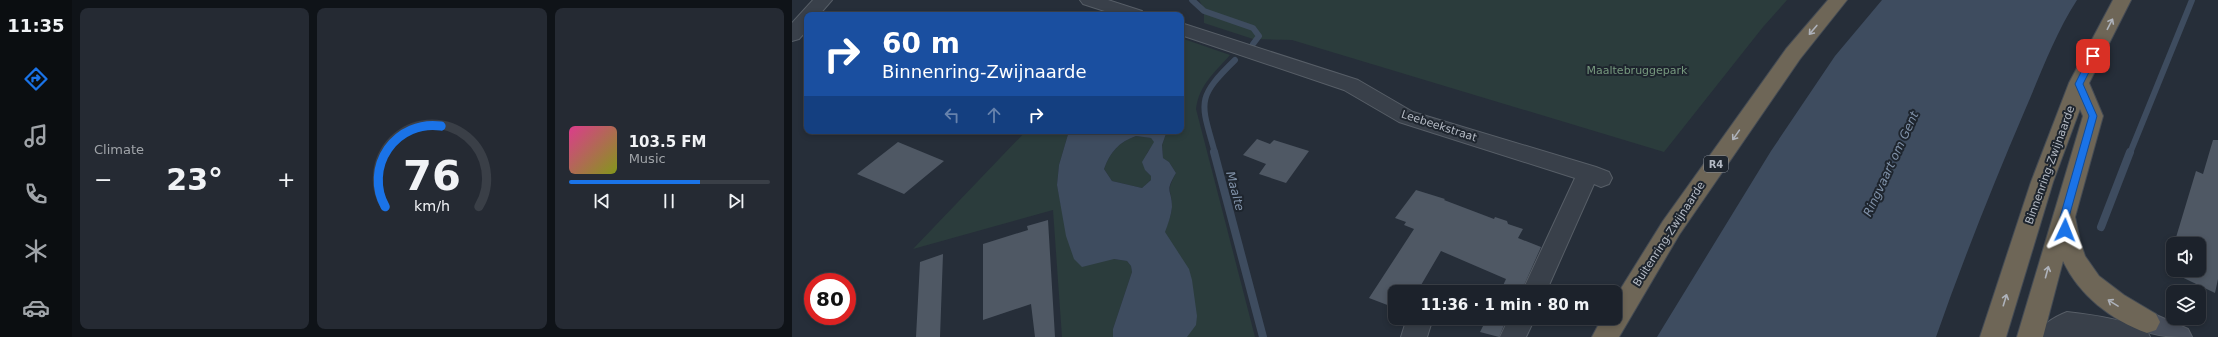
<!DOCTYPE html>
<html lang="en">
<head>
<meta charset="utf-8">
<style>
	:root { --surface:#1c222b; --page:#252a33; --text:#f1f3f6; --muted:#a0a4a9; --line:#3a3f47; --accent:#1a73e8 }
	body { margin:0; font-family:"DejaVu Sans",sans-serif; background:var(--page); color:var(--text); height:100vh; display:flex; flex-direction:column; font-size:15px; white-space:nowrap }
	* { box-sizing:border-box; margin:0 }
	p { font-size:13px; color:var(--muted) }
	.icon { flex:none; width:22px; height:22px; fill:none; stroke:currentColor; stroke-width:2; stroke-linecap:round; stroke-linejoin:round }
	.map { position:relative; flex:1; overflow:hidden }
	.sheet { display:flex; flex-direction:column; gap:8px; padding:8px; background:#0f1318; width:720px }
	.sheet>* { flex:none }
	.guide { position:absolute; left:12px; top:12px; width:380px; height:122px; border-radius:8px; box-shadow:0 2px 6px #0003,0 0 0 1px var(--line); background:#1a4fa0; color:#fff; overflow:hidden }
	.fabs { position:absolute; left:1374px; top:237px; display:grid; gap:8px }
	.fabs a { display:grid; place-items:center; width:40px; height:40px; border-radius:8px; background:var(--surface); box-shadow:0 2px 6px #0003,0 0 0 1px var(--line); font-size:20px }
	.speed { position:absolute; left:12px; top:273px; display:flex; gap:8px; font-size:20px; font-weight:700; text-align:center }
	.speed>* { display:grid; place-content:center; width:52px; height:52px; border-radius:50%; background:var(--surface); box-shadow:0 2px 6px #0003,0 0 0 1px var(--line); line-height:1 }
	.speed .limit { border:6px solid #d22; background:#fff; color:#111 }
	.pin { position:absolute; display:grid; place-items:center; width:34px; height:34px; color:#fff; margin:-17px; border-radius:8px; box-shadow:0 2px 6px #0006 }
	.me { position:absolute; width:44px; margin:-22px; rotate:2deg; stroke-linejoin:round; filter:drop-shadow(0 0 3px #0008) }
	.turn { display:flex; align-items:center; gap:14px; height:84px; padding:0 12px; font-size:18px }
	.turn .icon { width:52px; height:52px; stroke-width:2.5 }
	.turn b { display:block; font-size:28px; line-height:34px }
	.lanes { display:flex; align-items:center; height:38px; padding:0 12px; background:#0003; justify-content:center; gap:20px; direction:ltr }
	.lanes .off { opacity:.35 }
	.big { font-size:30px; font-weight:700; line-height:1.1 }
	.sheet .card { flex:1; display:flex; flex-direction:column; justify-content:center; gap:6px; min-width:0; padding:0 14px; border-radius:8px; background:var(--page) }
	.sheet .dial { align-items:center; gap:0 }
	.dial svg { height:104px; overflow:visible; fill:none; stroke:var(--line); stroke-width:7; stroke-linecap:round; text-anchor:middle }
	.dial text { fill:var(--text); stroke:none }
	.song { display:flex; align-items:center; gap:12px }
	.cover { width:48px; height:48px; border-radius:6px; background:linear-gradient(135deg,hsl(330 70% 55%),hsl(70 70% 35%)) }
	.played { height:4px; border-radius:2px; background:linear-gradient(90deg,var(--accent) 65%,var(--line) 65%) }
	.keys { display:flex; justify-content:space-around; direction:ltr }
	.heat { display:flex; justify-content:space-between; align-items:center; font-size:22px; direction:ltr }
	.sheet .tiles { flex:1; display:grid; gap:8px; grid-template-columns:repeat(3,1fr) }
	.trip { position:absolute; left:596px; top:285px; width:234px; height:40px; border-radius:8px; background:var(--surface); box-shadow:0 2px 6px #0003,0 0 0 1px var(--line); font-weight:700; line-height:40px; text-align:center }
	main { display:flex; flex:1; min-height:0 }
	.tabs { display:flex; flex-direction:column; width:72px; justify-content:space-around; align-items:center; background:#0b0e11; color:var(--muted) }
	.tabs .icon { width:28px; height:28px }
	.tabs .selected { color:var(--accent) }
	.tabs b { font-size:18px; color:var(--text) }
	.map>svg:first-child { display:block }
</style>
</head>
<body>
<main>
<nav class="tabs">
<b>11:35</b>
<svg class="icon selected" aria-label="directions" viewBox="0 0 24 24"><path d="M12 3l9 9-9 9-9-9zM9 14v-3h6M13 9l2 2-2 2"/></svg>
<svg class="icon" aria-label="music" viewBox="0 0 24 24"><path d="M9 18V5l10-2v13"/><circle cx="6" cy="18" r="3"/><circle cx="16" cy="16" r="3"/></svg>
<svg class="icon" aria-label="phone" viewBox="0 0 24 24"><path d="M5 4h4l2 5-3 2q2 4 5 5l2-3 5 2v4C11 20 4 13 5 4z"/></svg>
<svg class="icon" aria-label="climate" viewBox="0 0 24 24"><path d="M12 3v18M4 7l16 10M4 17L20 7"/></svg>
<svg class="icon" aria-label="car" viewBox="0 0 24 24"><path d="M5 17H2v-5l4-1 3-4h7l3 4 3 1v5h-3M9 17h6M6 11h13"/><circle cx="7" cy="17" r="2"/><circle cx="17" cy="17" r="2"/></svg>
</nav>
<section class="sheet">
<div class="tiles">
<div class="card"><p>Climate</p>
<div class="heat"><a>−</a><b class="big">23°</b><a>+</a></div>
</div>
<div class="card dial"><svg viewBox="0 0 100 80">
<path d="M14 69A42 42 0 1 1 86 69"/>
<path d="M14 69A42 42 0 0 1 57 7" stroke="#1a73e8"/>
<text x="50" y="56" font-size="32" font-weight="700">76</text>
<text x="50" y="72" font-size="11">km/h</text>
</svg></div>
<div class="card">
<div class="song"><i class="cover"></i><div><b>103.5 FM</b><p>Music</p></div></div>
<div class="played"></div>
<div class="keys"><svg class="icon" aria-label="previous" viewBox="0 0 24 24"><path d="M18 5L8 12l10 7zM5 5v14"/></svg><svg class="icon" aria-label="pause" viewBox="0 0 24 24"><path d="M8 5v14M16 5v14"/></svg><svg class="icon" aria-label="next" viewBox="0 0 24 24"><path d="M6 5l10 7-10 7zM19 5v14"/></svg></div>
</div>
</div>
</section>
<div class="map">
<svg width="1426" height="337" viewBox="0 0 1426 337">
	<rect width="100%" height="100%" fill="#262e39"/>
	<path fill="#2b3c3c" d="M407 0H995L971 27 872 152 500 40 461 39 412 23V9Z
		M389 38 438 55C423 72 407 85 404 109L463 337H395L377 242 372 232C376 224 379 216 380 207 380 189 373 193 384 173L377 162 371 158 370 145 375 131H389Z
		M234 131H277L267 165 265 185 270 210 322 259 335 261 339 266 340 272 321 329V337H270L261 210 121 249Z
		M344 136 359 138 363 142 355 153 353 170 359 176V180L350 188 320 181 312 169C318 152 327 142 344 136Z"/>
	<path fill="#3e4c5f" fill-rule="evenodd" d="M1090 0H1285C1263 34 1249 73 1233 110 1201 185 1171 260 1144 337H865L979 151 1043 56Z
		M277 131H375L370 145 371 158 377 162 384 173C372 193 380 189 380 207 379 216 376 224 373 232L397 269 400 280 405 316 404 325 395 337H321V329L340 272 339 266 335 261 322 259 290 267 282 259 274 236 265 185 267 165ZM344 136 359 138 362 142 350 162 353 170 359 176V180L350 188 320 181 312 169C318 152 327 142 344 136Z"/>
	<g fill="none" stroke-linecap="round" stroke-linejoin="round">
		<path stroke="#3e4c5f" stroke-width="6" d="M400 0 412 11 461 28 467 36 461 44
			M423 153C409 102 403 99 443 60
			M1338 153 1400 0"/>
		<path stroke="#3e4c5f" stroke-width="8" d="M422 152 471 337
			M1309 227 1338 152"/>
	</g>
	<path fill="#4f5864" d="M465 139 478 144 482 140 517 151 494 183 467 174 474 164 451 155Z
		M1421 140H1426V279L1423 293 1375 270 1381 249V270H1407V244H1382L1404 171 1411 174Z
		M106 142 152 161 112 194 65 174Z
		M624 190 653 199 652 200 702 219 703 217 715 221 716 224 731 229 726 238 749 247 729 292H708L714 279 649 251 625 292H603V298L598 306 577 298 622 229 612 225 614 222 603 218Z
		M256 220 263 337H243L239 304 191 320V244L236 230 235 226Z
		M151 254 148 337H124L128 262Z
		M695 318H715L707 337 688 332Z"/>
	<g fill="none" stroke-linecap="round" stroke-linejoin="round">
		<defs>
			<path id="street" d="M21 0H40L27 15H15V30L7 39 0 41V23Z
				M288 0H316L350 11 353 15H325L291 4Z
				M389 23 566 80 621 112 804 167 817 172 820 178 817 184 809 187 802 184 754 292H730L783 178 607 122 552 90 389 35Z
				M1275 312C1302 315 1329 319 1354 329L1358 337H1244C1250 324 1262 317 1275 312Z
				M615 318H641L635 337H609Z
				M717 318H743L734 337H708Z"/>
			<path id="secondary" d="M1355 311 1396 329 1400 337C1380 337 1352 337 1342 322L1346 314Z"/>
			<path id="highway" d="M1036 0H1055L1008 59 887 235 827 337H800L810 318H823V298L871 221 994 49Z
				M1321 0H1339L1297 83 1311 116 1283 217 1288 241 1293 256 1307 276 1332 295 1364 314 1368 322 1364 330 1355 333C1319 320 1287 295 1271 261L1251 337H1225L1291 116 1288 109 1261 182 1214 337H1188L1239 182 1277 83Z"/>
		</defs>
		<use href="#street" stroke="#575e67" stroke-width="2"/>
		<use href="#secondary" stroke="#575e67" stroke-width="2"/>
		<use href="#highway" stroke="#444b54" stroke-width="2"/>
		<use href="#street" fill="#39404a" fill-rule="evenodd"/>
		<use href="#secondary" fill="#484f5c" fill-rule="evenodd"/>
		<use href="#highway" fill="#6e6657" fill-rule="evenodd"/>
	</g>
	<defs><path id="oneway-shaft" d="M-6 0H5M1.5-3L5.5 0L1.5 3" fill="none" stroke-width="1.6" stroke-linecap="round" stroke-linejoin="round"/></defs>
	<g stroke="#aeb2ba">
		<use href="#oneway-shaft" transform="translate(1318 24) rotate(-63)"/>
		<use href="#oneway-shaft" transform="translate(1021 30) rotate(130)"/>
		<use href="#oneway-shaft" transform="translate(944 135) rotate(125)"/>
		<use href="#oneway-shaft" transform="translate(1255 272) rotate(-75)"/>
		<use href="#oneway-shaft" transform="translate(1213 300) rotate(-73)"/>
		<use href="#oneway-shaft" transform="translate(1321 303) rotate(-148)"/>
	</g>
	<path fill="#1a73e8" stroke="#114b97" d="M1301 53 1305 56 1291 84 1305 116 1277 217 1278 230 1273 234 1269 230 1268 217 1297 116 1283 84 1297 56Z"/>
	<g text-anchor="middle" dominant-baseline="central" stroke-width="4" stroke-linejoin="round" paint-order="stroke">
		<rect fill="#1e252e" stroke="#888e98" stroke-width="1" x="912" y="156" width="24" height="16" rx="3"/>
		<g font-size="10" font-weight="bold" fill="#b5bbc5">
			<text x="924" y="164">R4</text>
		</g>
		<g font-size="11" fill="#76987e" stroke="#1e252e">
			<text x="845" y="70">Maaltebruggepark</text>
		</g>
		<g font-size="11" fill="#b5bbc5" stroke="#1e252e">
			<text transform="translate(647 126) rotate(18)">Leebeekstraat</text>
			<text transform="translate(1258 165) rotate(-70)">Binnenring-Zwijnaarde</text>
			<text transform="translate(877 234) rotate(-57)">Buitenring-Zwijnaarde</text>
		</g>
		<g font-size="12" font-style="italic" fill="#8092a9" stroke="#1e252e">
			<text transform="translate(1099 164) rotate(-65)">Ringvaart om Gent</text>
			<text transform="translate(443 191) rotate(75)">Maalte</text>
		</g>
	</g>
</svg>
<div class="fabs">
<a><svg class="icon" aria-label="sound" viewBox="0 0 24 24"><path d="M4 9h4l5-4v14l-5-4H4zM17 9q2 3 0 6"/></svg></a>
<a><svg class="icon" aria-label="layers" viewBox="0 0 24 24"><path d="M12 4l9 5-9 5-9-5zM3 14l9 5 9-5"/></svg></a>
</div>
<div class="speed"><div class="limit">80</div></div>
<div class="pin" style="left:1301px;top:56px;background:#d93025"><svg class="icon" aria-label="arrive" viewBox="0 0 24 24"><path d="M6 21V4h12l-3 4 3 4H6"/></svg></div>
<svg class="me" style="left:1273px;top:230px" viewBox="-20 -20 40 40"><path d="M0-17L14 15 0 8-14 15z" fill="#1a73e8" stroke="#fff" stroke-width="4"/></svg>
<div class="trip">11:36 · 1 min · 80 m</div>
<div class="guide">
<div class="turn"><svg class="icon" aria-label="right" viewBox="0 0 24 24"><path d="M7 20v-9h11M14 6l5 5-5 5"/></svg><div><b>60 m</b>Binnenring-Zwijnaarde</div></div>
<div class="lanes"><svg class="icon off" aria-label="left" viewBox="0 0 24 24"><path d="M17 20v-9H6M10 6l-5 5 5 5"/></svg><svg class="icon off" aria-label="ahead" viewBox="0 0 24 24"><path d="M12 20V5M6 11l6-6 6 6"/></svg><svg class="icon" aria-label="right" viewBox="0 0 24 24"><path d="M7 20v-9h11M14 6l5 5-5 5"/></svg></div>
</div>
</div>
</main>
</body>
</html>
